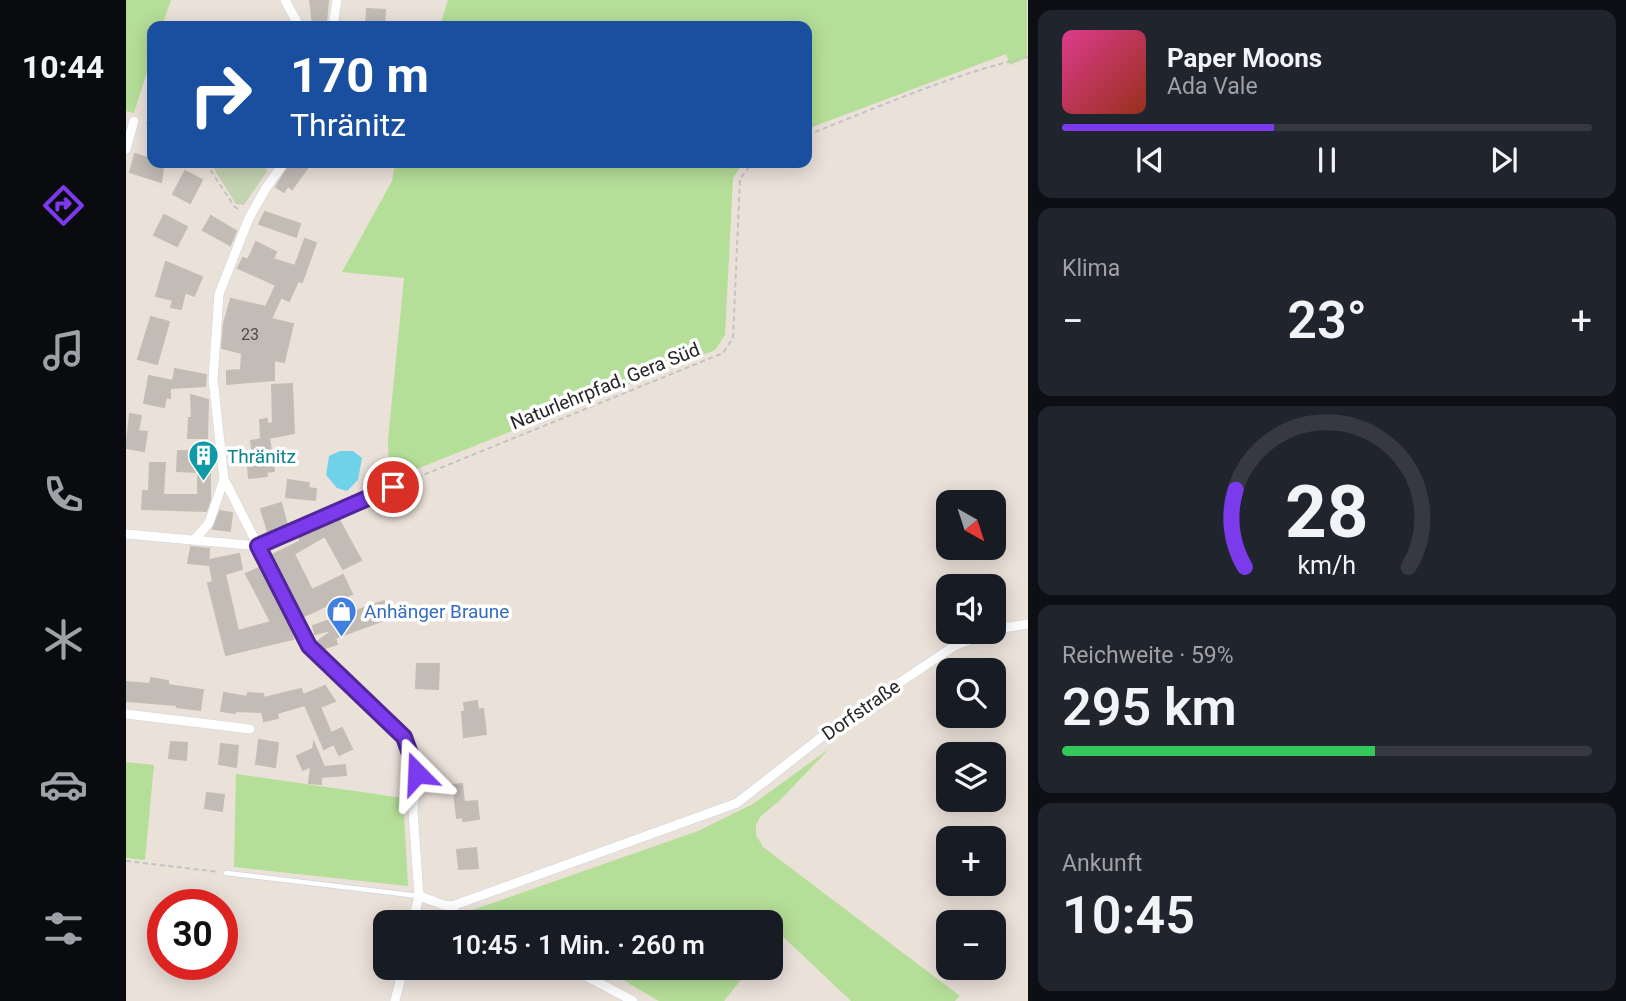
<!DOCTYPE html>
<html lang="de">
<head>
<meta charset="utf-8">
<style>
	:root { --surface:#171b24; --page:#20242c; --text:#f1f3f6; --muted:#9ea1a6; --line:#363941; --accent:#7c3aed }
	body { margin:0; font-family:Roboto,sans-serif; background:var(--page); color:var(--text); height:100vh; display:flex; flex-direction:column; font-size:26px; white-space:nowrap }
	* { box-sizing:border-box; margin:0 }
	p { font-size:23px; color:var(--muted) }
	.icon { flex:none; width:38px; height:38px; fill:none; stroke:currentColor; stroke-width:2; stroke-linecap:round; stroke-linejoin:round }
	.map { position:relative; flex:1; overflow:hidden }
	.sheet { display:flex; flex-direction:column; gap:10px; padding:10px; background:#0d0f14; width:598px }
	.sheet>* { flex:none }
	.banner { position:absolute; left:21px; top:21px; width:665px; height:147px; border-radius:14px; box-shadow:0 4px 18px #0003; background:#1a4fa0; color:#fff; overflow:hidden }
	.needle { width:46px; rotate:141deg }
	.buttons { position:absolute; left:810px; top:490px; display:grid; gap:14px }
	.buttons a { display:grid; place-items:center; width:70px; height:70px; border-radius:14px; background:var(--surface); box-shadow:0 4px 18px #0003; font-size:35px }
	.speed { position:absolute; left:21px; top:889px; display:flex; gap:14px; font-size:35px; font-weight:700; text-align:center }
	.speed>* { display:grid; place-content:center; width:91px; height:91px; border-radius:50%; background:var(--surface); box-shadow:0 4px 18px #0003; line-height:1 }
	.speed .limit { border:10px solid #d22; background:#fff; color:#111 }
	.pin { position:absolute; display:grid; place-items:center; width:60px; height:60px; color:#fff; margin:-30px; border:4px solid #fff; border-radius:50%; box-shadow:0 2px 7px #0007 }
	.me { position:absolute; width:77px; margin:-38px; rotate:339deg; stroke-linejoin:round; filter:drop-shadow(0 0 5px #0008) }
	.turn { display:flex; align-items:center; gap:24px; height:147px; padding:0 28px; font-size:32px }
	.turn .icon { width:91px; height:91px; stroke-width:2.5 }
	.turn b { display:block; font-size:49px; line-height:60px }
	.big { font-size:52px; font-weight:600; line-height:1.1 }
	.sheet .tile { flex:1; display:flex; flex-direction:column; justify-content:center; gap:10px; min-width:0; padding:0 24px; border-radius:14px; background:var(--page) }
	.sheet .dial { align-items:center; gap:0 }
	.dial svg { height:182px; overflow:visible; fill:none; stroke:var(--line); stroke-width:7; stroke-linecap:round; text-anchor:middle }
	.dial text { fill:var(--text); stroke:none }
	.song { display:flex; align-items:center; gap:21px }
	.cover { width:84px; height:84px; border-radius:10px; background:linear-gradient(135deg,hsl(330 70% 55%),hsl(10 70% 35%)) }
	.played { height:7px; border-radius:4px; background:linear-gradient(90deg,var(--accent) 40%,var(--line) 40%) }
	.keys { display:flex; justify-content:space-around; direction:ltr }
	.heat { display:flex; justify-content:space-between; align-items:center; font-size:38px; direction:ltr }
	.charge { height:10px; border-radius:5px; background:linear-gradient(90deg,#34c759 59%,var(--line) 0) }
	.trip { position:absolute; left:247px; top:910px; width:410px; height:70px; border-radius:14px; background:var(--surface); box-shadow:0 4px 18px #0003; font-weight:600; line-height:70px; text-align:center }
	main { display:flex; flex:1; min-height:0 }
	.dock { display:flex; flex-direction:column; width:126px; justify-content:space-around; align-items:center; background:#090b0e; color:var(--muted) }
	.dock .icon { width:49px; height:49px }
	.dock .current { color:var(--accent) }
	.dock b { font-size:32px; color:var(--text) }
	.map>svg:first-child { display:block }
</style>
</head>
<body>
<main>
<nav class="dock">
<b>10:44</b>
<svg class="icon current" aria-label="directions" viewBox="0 0 24 24"><path d="M12 3l9 9-9 9-9-9zM9 14v-3h6M13 9l2 2-2 2"/></svg>
<svg class="icon" aria-label="music" viewBox="0 0 24 24"><path d="M9 18V5l10-2v13"/><circle cx="6" cy="18" r="3"/><circle cx="16" cy="16" r="3"/></svg>
<svg class="icon" aria-label="phone" viewBox="0 0 24 24"><path d="M5 4h4l2 5-3 2q2 4 5 5l2-3 5 2v4C11 20 4 13 5 4z"/></svg>
<svg class="icon" aria-label="climate" viewBox="0 0 24 24"><path d="M12 3v18M4 7l16 10M4 17L20 7"/></svg>
<svg class="icon" aria-label="car" viewBox="0 0 24 24"><path d="M5 17H2v-5l4-1 3-4h7l3 4 3 1v5h-3M9 17h6M6 11h13"/><circle cx="7" cy="17" r="2"/><circle cx="17" cy="17" r="2"/></svg>
<svg class="icon" aria-label="filters" viewBox="0 0 24 24"><path d="M4 7h16M4 17h16"/><circle cx="9" cy="7" r="2"/><circle cx="15" cy="17" r="2"/></svg>
</nav>
<div class="map">
<svg width="902" height="1001" viewBox="0 0 902 1001">
	<rect width="100%" height="100%" fill="#eae1d9"/>
	<path fill="#b5de98" d="M0 0H45L36 26H26V56L8 113 0 111Z
		M322 0H901V58L884 65 880 54 681 129V26H314Z
		M269 163H617L607 178 599 335 589 350 263 480 262 440 278 278 216 272 266 181Z
		M703 749 654 800 634 817 630 825V835L637 847 834 996 829 1001H725L652 932 644 941V922H351L338 913 572 831 627 804Z
		M0 762 28 765 19 860 0 858Z
		M110 774 277 798 282 886 108 867Z
		M472 968H624L598 1001H533L492 977Z"/>
	<path fill="#c4d3b1" d="M84 163H139L141 171 118 205 110 204Z"/>
	<path fill="#70d2e8" d="M214 451H227L236 458 232 480 221 491 211 488 200 475 203 456Z"/>
	<path fill="#c2bbb6" stroke="#c4bdb3" stroke-width="2" d="M184 0H202L200 23 187 25Z
		M241 9 259 10 258 26H240Z
		M9 154 24 159 23 163H38L35 182 4 172Z
		M165 163H185L166 189 162 186 158 192 150 187Z
		M59 171 76 180 64 203 47 194Z
		M139 212 174 224 170 237 133 224Z
		M38 215 61 227 51 246 28 235Z
		M85 216 110 231 104 245 77 230Z
		M179 239 190 243 176 282 172 281 163 301 155 297 145 319 167 324 158 362 148 360V380L101 384V371L115 370 116 353 96 348 98 323 105 299 140 307 150 285 112 268 117 258 122 260 130 242 150 252 147 259 169 266Z
		M40 262 76 277 68 296 59 292 55 309 45 307 47 300 30 296Z
		M25 317 43 322 31 364 12 359Z
		M49 369 80 375 79 386 44 388V398L40 397 38 407 18 403 23 376 47 381Z
		M166 384 168 433 143 438 148 471 140 472 141 476 123 478 121 457 127 456 125 441 135 439 134 420 141 419V424L147 423 146 385Z
		M65 395 82 400 81 438H62L63 418H66Z
		M4 414 15 416 12 431 21 432 18 451 0 448Z
		M52 451H61V456H84V500L80 511 16 509 17 491H23L24 463H39L37 495H72V472L51 471Z
		M162 480 183 483 182 488 190 489 189 500 160 497Z
		M155 503 161 525 142 532 135 509Z
		M94 511 106 513 104 531 87 529Z
		M212 518 235 560 217 569 199 536 168 554 186 590 217 575 226 594 176 617 146 555 175 541 172 536Z
		M65 547 83 549 82 565 62 563Z
		M113 554 116 569 99 574 112 631 145 622 120 574 135 567 164 623 167 639 100 655 82 583 87 582 83 560Z
		M258 601 264 618 209 638 211 644 196 649 194 646 192 641 209 629 189 634 187 626Z
		M291 664H313L312 689 290 688Z
		M25 678 42 681V685L77 690 74 710 51 707V705L0 701V682L24 684Z
		M199 686 209 701 194 707 205 733 216 728 226 749 213 755 208 744 198 749 179 705 151 713 152 718 138 721 136 712 109 711V713L95 711 98 693 121 697 122 693 137 694 138 698 175 689 177 695Z
		M351 701 352 710 357 709 360 734 338 737 336 712H339L338 703Z
		M133 740 152 743 149 767 130 764Z
		M45 742 61 743 60 760 43 758Z
		M188 743 198 767 219 765 220 775 195 777V784L183 783 185 766 177 770 171 756 187 749Z
		M95 744 112 746 110 767 93 764Z
		M336 784 338 802 351 801 353 819 337 821V817L331 818 327 785Z
		M81 793 98 795 96 811 79 808Z
		M350 848 352 868 333 869 331 850Z"/>
	<g fill="none" stroke-linecap="round" stroke-linejoin="round">
		<defs>
			<path id="service" d="M100 873 293 896"/>
			<path id="minor" d="M159 0 173 26
				M207 26 211 0
				M0 149 8 121
				M158 163 140 188 123 218 93 294 87 379 98 479 183 646 277 737 291 773 287 811 293 896 287 922
				M0 534 132 546 267 487
				M69 539 83 523 98 479
				M0 714 124 729
				M293 896 318 905 326 906 329 914 336 922
				M326 906 611 803 716 721 830 645 877 628 902 624
				M445 968 507 1001
				M269 1001 277 968"/>
		</defs>
		<use href="#service" stroke="#cfd4e0" stroke-width="6"/>
		<use href="#minor" stroke="#cfd4e0" stroke-width="10"/>
		<path stroke="#c3c3c3" stroke-width="2" stroke-dasharray="5 3.5" stroke-linecap="butt" d="M20 123H26
			M681 135C753 107 826 74 902 57
			M80 163 108 206 113 210
			M275 484 597 353 607 338 614 179 626 163
			M0 861 93 872"/>
		<use href="#service" stroke="#fff" stroke-width="4.5"/>
		<use href="#minor" stroke="#fff" stroke-width="9"/>
	</g>
	<g fill="none" stroke-linecap="round" stroke-linejoin="round">
		<defs>
			<path id="route" d="M267 487 132 546 183 646 278 737 291 773"/>
		</defs>
		<use href="#route" stroke="#51269a" stroke-width="18"/>
		<use href="#route" stroke="#7c3aed" stroke-width="12"/>
	</g>
	<defs>
		<symbol id="building-pin" viewBox="-11 -11 22 30"><path d="M0 17L-7.5 6A9.5 9.5 0 1 1 7.5 6Z" fill="#0f9aa8" stroke="#fff"/><path d="M-4-6H4V6H1V3H-1V6H-4ZM-2.5-4.3h1.7v1.8h-1.7ZM.8-4.3h1.7v1.8H.8ZM-2.5-1h1.7V.8h-1.7ZM.8-1h1.7V.8H.8Z" fill="#fff"/></symbol>
		<symbol id="shop-pin" viewBox="-11 -11 22 30"><path d="M0 17L-7.5 6A9.5 9.5 0 1 1 7.5 6Z" fill="#3f7fe0" stroke="#fff"/><path d="M-5-2.5h2.3a2.7 3.5 0 0 1 5.4 0H5L5.5 6h-11ZM-1.5-2.5h3a1.5 2.3 0 0 0-3 0Z" fill="#fff"/></symbol>
	</defs>
	<g fill-rule="evenodd">
		<use href="#building-pin" x="60" y="438" width="35" height="47"/>
		<use href="#shop-pin" x="198" y="594" width="35" height="47"/>
	</g>
	<g text-anchor="middle" dominant-baseline="central" stroke-width="7" stroke-linejoin="round" paint-order="stroke">
		<g font-size="16" fill="#4e4c4b">
			<text x="124" y="334">23</text>
		</g>
		<g font-size="19" fill="#272727" stroke="#fff">
			<text transform="translate(479 386) rotate(-22)">Naturlehrpfad, Gera Süd</text>
			<text transform="translate(735 710) rotate(-35)">Dorfstraße</text>
		</g>
		<g font-size="19" fill="#0d838f" stroke="#fff" text-anchor="start">
			<text x="101" y="456">Thränitz</text>
		</g>
		<g font-size="19" fill="#366cbe" stroke="#fff" text-anchor="start">
			<text x="238" y="611">Anhänger Braune</text>
		</g>
	</g>
</svg>
<div class="buttons">
<a><svg class="needle" viewBox="-14 -14 28 28"><path d="M0-13l5 13h-10z" fill="#e53935"/><path d="M0 13l5-13h-10z" fill="#9ea1a6"/></svg></a>
<a><svg class="icon" aria-label="sound" viewBox="0 0 24 24"><path d="M4 9h4l5-4v14l-5-4H4zM17 9q2 3 0 6"/></svg></a>
<a><svg class="icon" aria-label="search" viewBox="0 0 24 24"><circle cx="10" cy="10" r="6"/><path d="M15 15l6 6"/></svg></a>
<a><svg class="icon" aria-label="layers" viewBox="0 0 24 24"><path d="M12 4l9 5-9 5-9-5zM3 14l9 5 9-5"/></svg></a>
<a>+</a>
<a>−</a>
</div>
<div class="speed"><div class="limit">30</div></div>
<div class="pin" style="left:267px;top:487px;background:#d93025"><svg class="icon" aria-label="arrive" viewBox="0 0 24 24"><path d="M6 21V4h12l-3 4 3 4H6"/></svg></div>
<svg class="me" style="left:291px;top:773px" viewBox="-20 -20 40 40"><path d="M0-17L14 15 0 8-14 15z" fill="#7c3aed" stroke="#fff" stroke-width="4"/></svg>
<div class="trip">10:45 · 1 Min. · 260 m</div>
<div class="banner">
<div class="turn"><svg class="icon" aria-label="right" viewBox="0 0 24 24"><path d="M7 20v-9h11M14 6l5 5-5 5"/></svg><div><b>170 m</b>Thränitz</div></div>
</div>
</div>
<section class="sheet">
<div class="tile">
<div class="song"><i class="cover"></i><div><b>Paper Moons</b><p>Ada Vale</p></div></div>
<div class="played"></div>
<div class="keys"><svg class="icon" aria-label="previous" viewBox="0 0 24 24"><path d="M18 5L8 12l10 7zM5 5v14"/></svg><svg class="icon" aria-label="pause" viewBox="0 0 24 24"><path d="M8 5v14M16 5v14"/></svg><svg class="icon" aria-label="next" viewBox="0 0 24 24"><path d="M6 5l10 7-10 7zM19 5v14"/></svg></div>
</div>
<div class="tile"><p>Klima</p>
<div class="heat"><a>−</a><b class="big">23°</b><a>+</a></div>
</div>
<div class="tile dial"><svg viewBox="0 0 100 80">
<path d="M14 69A42 42 0 1 1 86 69"/>
<path d="M14 69A42 42 0 0 1 10 35" stroke="#7c3aed"/>
<text x="50" y="56" font-size="32" font-weight="700">28</text>
<text x="50" y="72" font-size="11">km/h</text>
</svg></div>
<div class="tile"><p>Reichweite · 59%</p><b class="big">295 km</b><div class="charge"></div></div>
<div class="tile"><p>Ankunft</p><b class="big">10:45</b></div>
</section>
</main>
</body>
</html>
